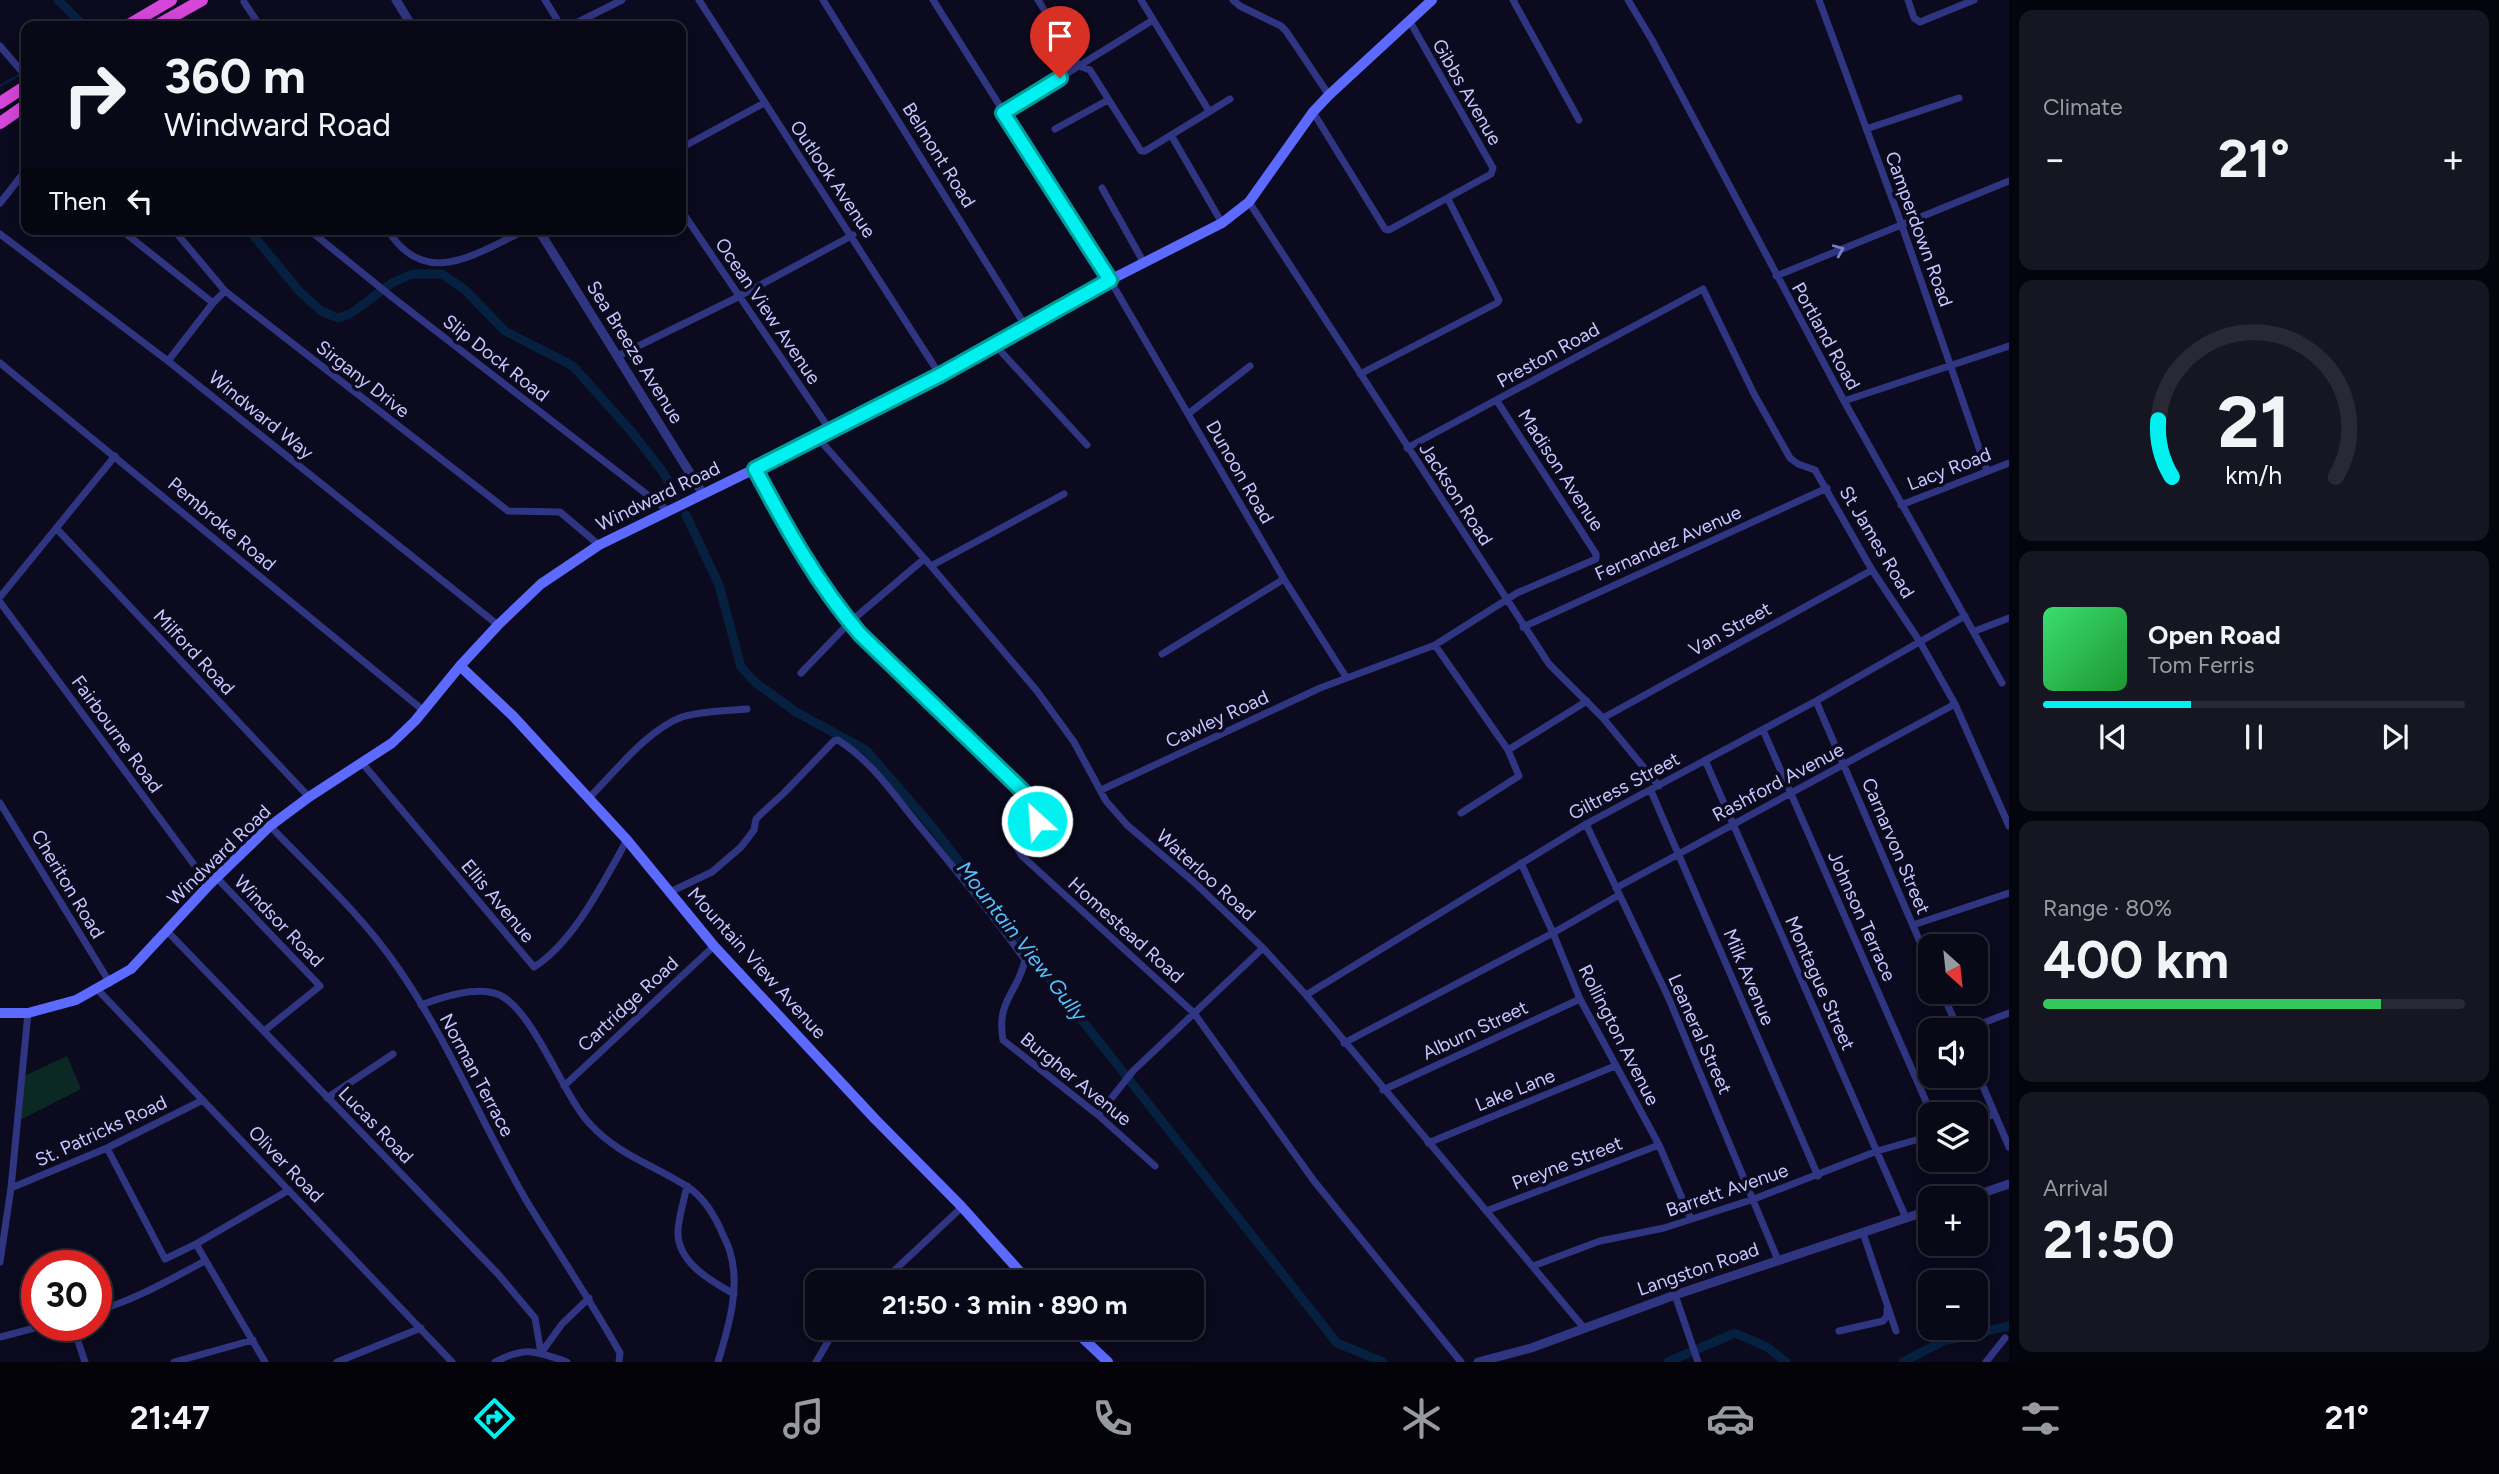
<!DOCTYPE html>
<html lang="en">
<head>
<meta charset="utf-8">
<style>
	:root { --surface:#080816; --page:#161623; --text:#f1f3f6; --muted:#989aa1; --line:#292935; --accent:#00f1f0 }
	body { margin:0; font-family:Figtree,sans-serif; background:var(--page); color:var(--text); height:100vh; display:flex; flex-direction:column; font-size:26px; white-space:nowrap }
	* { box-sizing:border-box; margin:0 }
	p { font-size:23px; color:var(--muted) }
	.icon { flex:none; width:38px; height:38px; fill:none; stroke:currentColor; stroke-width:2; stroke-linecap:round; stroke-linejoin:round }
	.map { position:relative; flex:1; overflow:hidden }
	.sheet { display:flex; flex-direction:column; gap:10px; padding:10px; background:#04040c; width:490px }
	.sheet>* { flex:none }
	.banner { position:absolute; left:21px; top:21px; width:665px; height:214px; border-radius:14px; box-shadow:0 4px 18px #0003,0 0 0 2px var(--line); background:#080816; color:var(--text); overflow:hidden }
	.needle { width:46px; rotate:153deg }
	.fabs { position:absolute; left:1918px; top:934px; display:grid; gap:14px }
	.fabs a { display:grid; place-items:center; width:70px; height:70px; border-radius:14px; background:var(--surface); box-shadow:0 4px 18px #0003,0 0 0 2px var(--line); font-size:35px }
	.speed { position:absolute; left:21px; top:1250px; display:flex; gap:14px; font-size:35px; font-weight:700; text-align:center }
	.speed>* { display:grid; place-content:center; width:91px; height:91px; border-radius:50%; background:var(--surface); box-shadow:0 4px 18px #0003,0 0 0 2px var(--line); line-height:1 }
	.speed .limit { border:10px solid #d22; background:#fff; color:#111 }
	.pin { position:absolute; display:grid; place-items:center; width:60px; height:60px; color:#fff; margin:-72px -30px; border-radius:50% 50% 50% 0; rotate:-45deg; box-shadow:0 0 7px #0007 }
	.pin .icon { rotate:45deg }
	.me { position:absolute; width:77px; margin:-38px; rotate:334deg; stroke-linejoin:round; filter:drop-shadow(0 0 5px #0008) }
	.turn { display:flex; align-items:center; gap:24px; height:147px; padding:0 28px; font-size:32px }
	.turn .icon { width:91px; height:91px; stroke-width:2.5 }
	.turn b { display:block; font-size:49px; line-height:60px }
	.then { display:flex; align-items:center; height:66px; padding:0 28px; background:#0003; gap:14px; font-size:26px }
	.big { font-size:52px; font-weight:700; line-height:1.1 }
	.sheet .card { flex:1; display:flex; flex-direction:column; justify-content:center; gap:10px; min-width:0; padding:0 24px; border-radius:14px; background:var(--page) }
	.sheet .dial { align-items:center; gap:0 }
	.dial svg { height:182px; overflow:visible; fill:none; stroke:var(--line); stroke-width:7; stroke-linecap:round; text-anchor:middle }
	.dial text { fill:var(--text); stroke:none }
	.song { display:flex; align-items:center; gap:21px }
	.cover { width:84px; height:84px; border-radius:10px; background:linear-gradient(135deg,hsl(140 70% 55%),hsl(130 70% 35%)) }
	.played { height:7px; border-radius:4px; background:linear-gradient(90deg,var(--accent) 35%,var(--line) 35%) }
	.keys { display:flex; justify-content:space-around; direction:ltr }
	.heat { display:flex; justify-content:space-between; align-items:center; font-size:38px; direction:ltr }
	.charge { height:10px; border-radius:5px; background:linear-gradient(90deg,#34c759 80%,var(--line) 0) }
	.trip { position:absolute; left:805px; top:1270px; width:399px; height:70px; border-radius:14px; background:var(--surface); box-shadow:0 4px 18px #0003,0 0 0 2px var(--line); font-weight:700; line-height:70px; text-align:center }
	.tab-bar { display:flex; height:112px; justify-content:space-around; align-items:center; background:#030309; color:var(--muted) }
	.tab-bar .icon { width:49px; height:49px }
	.tab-bar .on { color:var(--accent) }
	.tab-bar b { font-size:32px; color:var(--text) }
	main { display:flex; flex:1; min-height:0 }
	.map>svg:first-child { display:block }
</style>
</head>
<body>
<main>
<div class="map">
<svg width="2009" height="1362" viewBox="0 0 2009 1362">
	<rect width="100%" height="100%" fill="#0b0a1e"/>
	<path fill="#0c2824" d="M67 1056 81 1089 18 1121 22 1077Z"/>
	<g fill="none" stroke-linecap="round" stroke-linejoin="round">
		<path stroke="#062140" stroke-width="2.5" d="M0 86 26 71"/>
		<path stroke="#062140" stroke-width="9" d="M58 0 84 26
			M248 229 300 292 321 311 338 318 350 314 392 283 412 274H442L465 290 505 331 573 366 631 431 663 472 676 495
			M686 515 719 585 741 667 756 683 796 712 866 750 934 829 1011 930 1337 1343 1383 1362
			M1668 1362 1735 1333 1767 1347 1786 1362
			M1903 1362 1943 1341 2009 1326"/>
		<path stroke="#303581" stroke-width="7" d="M545 0 561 26
			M699 0 940 375
			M823 0 1026 327
			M933 0 1110 280 1284 579 1346 677
			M1038 0 1079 66 1090 70 1141 151H1145L1230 99
			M1141 0 1209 111
			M1233 0 1240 6 1281 26 1286 31 1329 95
			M1513 0 1579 120
			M1628 0 1652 40 1844 401 2002 683
			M1819 0 1901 223 1987 471
			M1908 0 1914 18 1920 22 1974 0
			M244 2 260 26
			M570 26 622 0
			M0 46 24 74
			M1313 112 1385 229 1389 230 1491 174 1493 168 1409 20
			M1003 113 1153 20
			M1055 129 1108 100
			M1866 129 1959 98
			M1171 135 1222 223
			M681 148 764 103
			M1102 188 1144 263
			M1249 202 1549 664 1603 718 1659 786
			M0 203 26 170
			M681 210 830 430
			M120 229 213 303 225 291 508 511 560 512 599 545
			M173 229 225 291
			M308 229 392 297 667 510
			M387 229C426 292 477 252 528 229
			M0 234 168 361 498 625
			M1776 276 2009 181
			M994 344 1087 445
			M618 356 738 297 853 235
			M168 361 213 303
			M0 363 424 711
			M1360 374 1497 303 1499 300 1448 199
			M1844 401 2009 346
			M1188 414 1250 366
			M818 438 931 566 1037 691 1074 742 1106 801 1127 825 1195 883 1263 948 1306 995 1584 1328
			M1407 448 1703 289 1754 394 1790 458 1798 464 1815 470 1872 570 1920 642 1955 704 2009 826
			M755 469 814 575 850 622 1033 801 1037 810V821L1017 840V848L1022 856 1194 1013 1314 1181 1461 1362
			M1901 505 2009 463
			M56 528 309 797
			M931 566 1064 494
			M0 597 115 456
			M0 602 209 885
			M1523 627 1827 488
			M1975 631 2009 618
			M1435 645 1508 750 1519 776 1461 813
			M1162 654 1284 579
			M801 673 850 622 924 559
			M1816 701 1930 965
			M1603 718 1872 570
			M1763 730 1932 1115
			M1508 750 1587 701
			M1705 760 1906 1218
			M363 764 534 967C574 942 604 881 627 840
			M1101 790 1320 688 1435 645 1517 593 1596 559V554L1497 401
			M1651 791 1818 1176
			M588 799C614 773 648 729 682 717 702 711 726 711 747 709
			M0 803 110 983
			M1586 824 1669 999 1778 1260
			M270 826C314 872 363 916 398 968 448 1040 482 1124 526 1200 557 1251 591 1301 620 1353L619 1362
			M1521 863 1553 933 1580 999 1659 1145 1691 1219
			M216 877 320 986 264 1031
			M1616 888 1955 704
			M670 892 712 872 741 847 754 830 756 819 761 814 784 793 834 741 838 740C874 763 895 797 922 829 957 872 993 914 1025 960 1018 993 996 1000 1003 1040L1098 1115 1155 1166
			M1913 925 2009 893
			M167 931 498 1274 535 1318 541 1353
			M97 989 452 1362
			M1942 992 1959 1031
			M1306 995 1586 824 1816 701 1965 616
			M421 1005C442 997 472 987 494 993 531 1002 562 1095 590 1124 618 1155 654 1165 688 1187 703 1197 712 1211 720 1228 723 1236 728 1244 730 1252 741 1287 728 1329 718 1362
			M1962 1031 2009 1013
			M1344 1043 1553 933 1619 895
			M1976 1070 2009 1147
			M564 1086 714 946
			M1383 1090 1580 999
			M327 1098 393 1054
			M1098 1115 1133 1071 1263 948
			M1976 1121 1995 1114
			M1428 1143 1615 1066
			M107 1148 165 1259 196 1244 289 1190
			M687 1186C684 1200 679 1216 678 1230 676 1262 711 1281 734 1294
			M11 1188 107 1148 203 1100
			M1486 1211 1659 1145
			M1863 1233 1896 1331
			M196 1244 265 1362
			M0 1262 11 1188 28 1013
			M1533 1266 1600 1241 1664 1228 1754 1199 1877 1151 1930 1136
			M881 1283 962 1207
			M1675 1295 1698 1362
			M96 1311C135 1300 169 1280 205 1261
			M1839 1331 1883 1321 1887 1316V1309
			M76 1335 85 1362
			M0 1337 46 1325
			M541 1353 562 1324 589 1298
			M174 1362 253 1340
			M337 1362 421 1328
			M495 1362C526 1346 535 1351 567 1362
			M816 1362 836 1328
			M1986 1362 2005 1338"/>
		<path stroke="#303581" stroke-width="9" d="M396 0 412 26
			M538 229 703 494
			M1965 1199 2009 1184
			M1478 1362 1531 1348 1675 1295 1930 1210"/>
		<path stroke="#5d6aff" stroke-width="10" d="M460 666 513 716 627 840 714 946 875 1119 962 1207 1030 1283
			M0 1013H28L76 1000 131 969 209 885 270 826 309 797 392 743 415 721 460 666 498 625 541 584 599 545 818 438 830 430 940 375 1110 280 1222 223 1249 202 1313 112 1329 95 1432 0
			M1072 1328 1108 1362"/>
		<path stroke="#d447d8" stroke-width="12" d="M127 26 171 0
			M156 26 202 0
			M0 103 26 86
			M0 123 26 105"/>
	</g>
	<defs><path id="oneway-chevron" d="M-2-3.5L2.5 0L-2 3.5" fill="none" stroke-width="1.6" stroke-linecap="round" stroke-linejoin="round" transform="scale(1.75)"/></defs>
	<use stroke="#7c7ec0" href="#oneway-chevron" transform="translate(1839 250) rotate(-23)"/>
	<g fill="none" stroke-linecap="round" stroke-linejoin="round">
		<defs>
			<path id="route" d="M1037 821V810L1033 801 860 634C817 584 786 527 755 469L940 375 1110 280 1003 113 1060 78"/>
		</defs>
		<use href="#route" stroke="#009d9c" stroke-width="18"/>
		<use href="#route" stroke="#00f1f0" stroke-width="12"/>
	</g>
	<g text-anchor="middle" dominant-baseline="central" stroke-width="7" stroke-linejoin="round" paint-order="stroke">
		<g font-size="19" fill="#c7c6ff" stroke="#0b0a1e">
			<text transform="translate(1467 92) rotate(60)">Gibbs Avenue</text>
			<text transform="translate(939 155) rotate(58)">Belmont Road</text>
			<text transform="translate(833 179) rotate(56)">Outlook Avenue</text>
			<text transform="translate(1919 229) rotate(70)">Camperdown Road</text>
			<text transform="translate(768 311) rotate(56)">Ocean View Avenue</text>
			<text transform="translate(1826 336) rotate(61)">Portland Road</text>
			<text transform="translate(635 352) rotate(58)">Sea Breeze Avenue</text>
			<text transform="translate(1548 355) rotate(-29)">Preston Road</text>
			<text transform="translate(496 358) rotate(38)">Slip Dock Road</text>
			<text transform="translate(363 379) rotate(38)">Sirgany Drive</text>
			<text transform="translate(261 415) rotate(39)">Windward Way</text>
			<text transform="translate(1949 469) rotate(-21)">Lacy Road</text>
			<text transform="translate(1561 470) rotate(57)">Madison Avenue</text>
			<text transform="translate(1240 472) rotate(60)">Dunoon Road</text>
			<text transform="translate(1456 494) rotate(57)">Jackson Road</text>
			<text transform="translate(658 496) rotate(-26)">Windward Road</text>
			<text transform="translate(222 524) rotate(40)">Pembroke Road</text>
			<text transform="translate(1877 542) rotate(59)">St James Road</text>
			<text transform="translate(1668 543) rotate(-24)">Fernandez Avenue</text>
			<text transform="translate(1730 629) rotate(-29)">Van Street</text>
			<text transform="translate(194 652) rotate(47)">Milford Road</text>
			<text transform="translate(1217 719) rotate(-25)">Cawley Road</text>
			<text transform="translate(117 734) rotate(54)">Fairbourne Road</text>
			<text transform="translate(1778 782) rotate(-28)">Rashford Avenue</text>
			<text transform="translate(1624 786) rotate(-28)">Giltress Street</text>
			<text transform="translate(1896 846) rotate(67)">Carnarvon Street</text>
			<text transform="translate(219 855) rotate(-44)">Windward Road</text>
			<text transform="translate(1206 875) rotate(42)">Waterloo Road</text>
			<text transform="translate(68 884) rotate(59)">Cheriton Road</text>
			<text transform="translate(498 901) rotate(50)">Ellis Avenue</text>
			<text transform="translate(1862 916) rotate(66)">Johnson Terrace</text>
			<text transform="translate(279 921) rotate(46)">Windsor Road</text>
			<text transform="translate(1126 930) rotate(42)">Homestead Road</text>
			<text transform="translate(757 963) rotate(48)">Mountain View Avenue</text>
			<text transform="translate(1749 977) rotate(67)">Milk Avenue</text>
			<text transform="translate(1820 983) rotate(66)">Montague Street</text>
			<text transform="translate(628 1004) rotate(-43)">Cartridge Road</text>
			<text transform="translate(1475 1030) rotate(-25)">Alburn Street</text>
			<text transform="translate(1700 1034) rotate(66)">Leaneral Street</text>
			<text transform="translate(1619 1035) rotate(63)">Rollington Avenue</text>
			<text transform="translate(477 1075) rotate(62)">Norman Terrace</text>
			<text transform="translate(1076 1079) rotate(39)">Burgher Avenue</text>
			<text transform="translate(1515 1090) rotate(-22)">Lake Lane</text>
			<text transform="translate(376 1125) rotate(46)">Lucas Road</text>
			<text transform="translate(101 1131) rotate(-25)">St. Patricks Road</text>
			<text transform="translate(1567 1163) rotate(-21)">Preyne Street</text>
			<text transform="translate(286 1164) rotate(46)">Oliver Road</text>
			<text transform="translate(1727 1190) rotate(-19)">Barrett Avenue</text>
			<text transform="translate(1698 1269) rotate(-19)">Langston Road</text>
		</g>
		<g font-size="21" font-style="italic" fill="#54c2ff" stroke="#0b0a1e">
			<text transform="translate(1022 941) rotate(52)">Mountain View Gully</text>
		</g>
	</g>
</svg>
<div class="fabs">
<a><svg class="needle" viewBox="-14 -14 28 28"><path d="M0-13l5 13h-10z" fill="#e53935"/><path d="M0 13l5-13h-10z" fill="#989aa1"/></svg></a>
<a><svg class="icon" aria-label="sound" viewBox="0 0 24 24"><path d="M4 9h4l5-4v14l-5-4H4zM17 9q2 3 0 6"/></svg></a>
<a><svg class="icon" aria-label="layers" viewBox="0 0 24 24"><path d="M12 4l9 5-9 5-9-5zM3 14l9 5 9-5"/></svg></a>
<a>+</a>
<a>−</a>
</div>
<div class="speed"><div class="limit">30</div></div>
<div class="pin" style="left:1060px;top:78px;background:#d93025"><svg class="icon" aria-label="arrive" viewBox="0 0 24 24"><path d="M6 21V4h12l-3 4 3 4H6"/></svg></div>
<svg class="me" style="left:1037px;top:821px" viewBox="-20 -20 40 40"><circle r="17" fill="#00f1f0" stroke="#fff" stroke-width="3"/><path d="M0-11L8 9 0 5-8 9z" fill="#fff"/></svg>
<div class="trip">21:50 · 3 min · 890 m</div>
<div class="banner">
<div class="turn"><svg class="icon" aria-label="right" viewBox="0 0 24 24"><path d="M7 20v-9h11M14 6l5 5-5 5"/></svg><div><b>360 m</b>Windward Road</div></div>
<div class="then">Then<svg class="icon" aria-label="left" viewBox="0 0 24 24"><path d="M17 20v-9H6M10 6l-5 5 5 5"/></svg></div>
</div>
</div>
<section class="sheet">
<div class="card"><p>Climate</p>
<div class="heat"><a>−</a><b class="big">21°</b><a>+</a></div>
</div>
<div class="card dial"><svg viewBox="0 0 100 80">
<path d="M14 69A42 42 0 1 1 86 69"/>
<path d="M14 69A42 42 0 0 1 8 44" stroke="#00f1f0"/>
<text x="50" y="56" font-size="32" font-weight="700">21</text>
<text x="50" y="72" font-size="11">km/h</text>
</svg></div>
<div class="card">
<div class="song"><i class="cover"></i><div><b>Open Road</b><p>Tom Ferris</p></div></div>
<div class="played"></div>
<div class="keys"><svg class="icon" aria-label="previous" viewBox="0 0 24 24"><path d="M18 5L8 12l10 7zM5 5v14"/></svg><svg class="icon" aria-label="pause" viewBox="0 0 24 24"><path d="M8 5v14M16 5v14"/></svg><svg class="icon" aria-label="next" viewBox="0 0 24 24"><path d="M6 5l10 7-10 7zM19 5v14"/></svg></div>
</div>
<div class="card"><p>Range · 80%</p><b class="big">400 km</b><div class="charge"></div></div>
<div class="card"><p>Arrival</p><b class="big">21:50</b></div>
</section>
</main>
<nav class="tab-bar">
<b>21:47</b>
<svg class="icon on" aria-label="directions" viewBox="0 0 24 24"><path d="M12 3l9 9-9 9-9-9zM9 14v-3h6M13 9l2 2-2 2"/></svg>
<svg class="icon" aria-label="music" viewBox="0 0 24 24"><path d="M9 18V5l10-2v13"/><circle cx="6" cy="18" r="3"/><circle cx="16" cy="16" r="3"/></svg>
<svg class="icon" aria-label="phone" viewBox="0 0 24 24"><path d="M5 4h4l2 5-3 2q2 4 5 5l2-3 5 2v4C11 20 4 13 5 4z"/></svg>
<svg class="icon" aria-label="climate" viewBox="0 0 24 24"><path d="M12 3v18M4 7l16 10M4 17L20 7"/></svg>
<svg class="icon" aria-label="car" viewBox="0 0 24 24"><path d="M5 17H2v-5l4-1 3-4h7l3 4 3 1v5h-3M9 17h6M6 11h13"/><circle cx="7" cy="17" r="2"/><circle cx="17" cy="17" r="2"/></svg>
<svg class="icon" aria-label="filters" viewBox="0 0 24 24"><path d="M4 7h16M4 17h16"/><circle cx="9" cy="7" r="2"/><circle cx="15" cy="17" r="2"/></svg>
<b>21°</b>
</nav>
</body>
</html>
